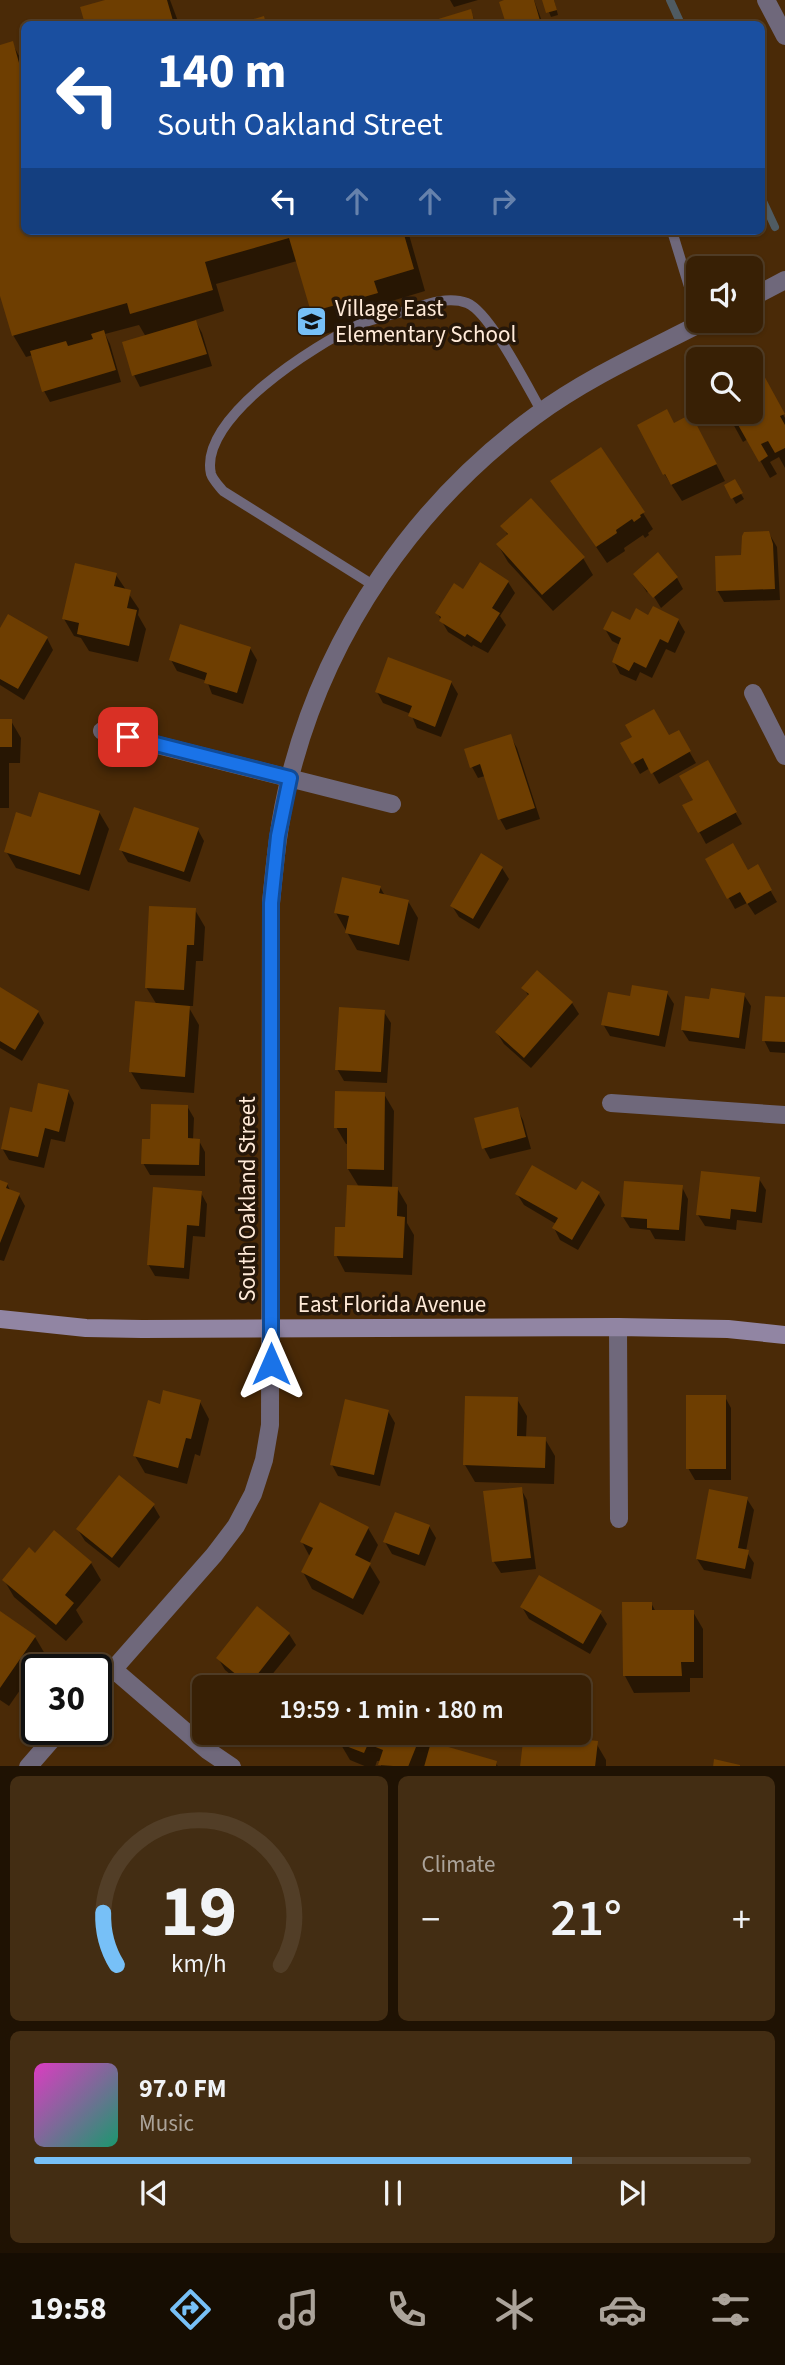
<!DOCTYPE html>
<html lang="en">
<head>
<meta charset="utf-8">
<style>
	:root { --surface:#382005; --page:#432d13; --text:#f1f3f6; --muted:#aba39a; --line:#523e27; --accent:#77c0f7 }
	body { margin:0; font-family:"Source Sans 3",sans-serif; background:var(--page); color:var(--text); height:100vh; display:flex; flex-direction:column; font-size:26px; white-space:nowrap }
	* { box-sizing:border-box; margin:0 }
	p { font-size:23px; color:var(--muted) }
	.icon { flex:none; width:38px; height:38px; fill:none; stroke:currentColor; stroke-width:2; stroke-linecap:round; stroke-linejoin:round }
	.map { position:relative; height:1766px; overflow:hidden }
	.details { display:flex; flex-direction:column; gap:10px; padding:10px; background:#1f1203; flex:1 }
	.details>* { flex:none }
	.hud { position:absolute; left:21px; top:21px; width:744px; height:214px; border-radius:10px; box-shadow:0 2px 5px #0004,0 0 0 2px var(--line); background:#1a4fa0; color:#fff; overflow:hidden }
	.tools { position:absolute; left:686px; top:256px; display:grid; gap:14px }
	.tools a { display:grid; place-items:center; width:77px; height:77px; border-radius:10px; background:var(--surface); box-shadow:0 2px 5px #0004,0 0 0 2px var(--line); font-size:35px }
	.speed { position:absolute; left:21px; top:1654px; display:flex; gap:14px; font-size:35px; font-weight:700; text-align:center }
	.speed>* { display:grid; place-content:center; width:91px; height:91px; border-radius:50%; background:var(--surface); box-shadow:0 2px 5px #0004,0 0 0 2px var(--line); line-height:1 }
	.speed .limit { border:4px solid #111; border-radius:10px; background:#fff; color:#111 }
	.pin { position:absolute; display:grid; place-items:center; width:60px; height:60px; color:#fff; margin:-30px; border-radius:14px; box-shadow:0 4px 10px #0006 }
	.me { position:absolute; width:77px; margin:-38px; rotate:0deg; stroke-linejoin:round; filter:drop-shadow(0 0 5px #0008) }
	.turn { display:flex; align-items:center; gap:24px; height:147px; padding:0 21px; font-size:32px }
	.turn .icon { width:91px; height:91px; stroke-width:2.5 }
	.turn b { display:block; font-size:49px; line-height:60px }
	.lanes { display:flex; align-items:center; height:66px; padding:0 21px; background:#0003; justify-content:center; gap:35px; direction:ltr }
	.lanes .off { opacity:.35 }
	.big { font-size:52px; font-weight:600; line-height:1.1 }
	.details .tile { flex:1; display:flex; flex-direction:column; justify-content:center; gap:10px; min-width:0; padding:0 24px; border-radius:10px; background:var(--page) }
	.details .dial { align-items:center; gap:0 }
	.dial svg { height:182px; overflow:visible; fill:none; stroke:var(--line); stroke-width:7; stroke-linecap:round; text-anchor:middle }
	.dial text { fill:var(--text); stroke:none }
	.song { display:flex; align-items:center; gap:21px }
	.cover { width:84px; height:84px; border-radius:10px; background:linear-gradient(135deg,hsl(310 70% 55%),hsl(160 70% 35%)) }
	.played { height:7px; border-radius:4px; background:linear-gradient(90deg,var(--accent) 75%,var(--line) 75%) }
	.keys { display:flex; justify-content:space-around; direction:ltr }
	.heat { display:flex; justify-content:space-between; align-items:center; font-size:38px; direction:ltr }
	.details .tiles { flex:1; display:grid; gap:10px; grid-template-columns:1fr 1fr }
	.tile:last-child { grid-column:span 2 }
	.trip { position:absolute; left:192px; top:1675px; width:399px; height:70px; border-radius:10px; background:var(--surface); box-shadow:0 2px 5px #0004,0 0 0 2px var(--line); font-weight:600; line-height:70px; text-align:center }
	.menu { display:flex; height:112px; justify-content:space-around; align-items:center; background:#160d02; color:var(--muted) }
	.menu .icon { width:49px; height:49px }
	.menu .on { color:var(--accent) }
	.menu b { font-size:32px; color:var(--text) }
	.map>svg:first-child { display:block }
</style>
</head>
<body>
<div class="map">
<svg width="785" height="1767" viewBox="0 0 785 1767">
	<rect width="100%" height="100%" fill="#4a2a07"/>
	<path fill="#0007" d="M111 0H170L179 24H87L82 8Z
		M450 0H478L454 7Z
		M510 0H534L543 24H507L501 3Z
		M544 0H554L558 15 551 17Z
		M470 11 477 24H426Z
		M12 43 24 65V231H408L425 291 385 303 389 315 325 334 312 312 297 261 216 284 224 311 195 320 202 333 212 366 140 387 134 375 146 337 139 325 105 334 110 344 121 382 50 402 44 391 33 355 26 357 13 335 0 290V47Z
		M756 365 785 418V468L779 457 770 462 777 474 770 478 748 439 743 442 726 411H751V368Z
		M674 425 700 433 725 481 682 501 665 475 639 426Z
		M552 482 643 513 653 529 648 533 649 535 645 538 643 535 624 548 625 551 607 563Z
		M734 482 744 499 736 504 726 486Z
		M503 526 583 558 593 575 553 611 508 562 498 545 508 536Z
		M770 535 777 547 780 600 724 602 717 590 743 557Z
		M635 574 677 578 683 589 661 608 650 590 647 592 648 594Z
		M116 575 139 609 138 615 146 629 138 662 89 651 81 638 74 636 64 619Z
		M508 582 515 593 500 616 506 625 488 653 473 645 472 647 448 632 437 613 463 591Z
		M649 617 678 620 685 632 675 653 666 649 652 678 640 672 636 681 620 674 614 662 620 645 612 641 605 629Z
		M0 631 47 638 53 650 24 700 0 685Z
		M250 648 257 660 243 704 212 694 207 681 177 671 171 660Z
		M451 682 458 694 441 737 417 728 411 714 383 703 377 692Z
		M0 721H11L21 738 20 763H9V808H0Z
		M678 732 696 763 659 784 650 768 640 774 623 744 668 738Z
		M510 736 517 748 540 819 506 830 500 819 485 776 478 778 472 767Z
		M707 763 742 824 706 844 685 806 695 800Z
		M99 812 109 829 89 891 16 868 6 851 32 819Z
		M198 830 204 841 190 882 128 862 121 850Z
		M707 859 748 872 757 867 777 902 755 915 747 903 735 909Z
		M502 868 509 879 479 929 459 917 452 906Z
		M380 887 385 896 408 901 418 918 409 961 357 950 336 913Z
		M195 910 205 927 203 961H196L193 1006H188L199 1025 194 1093 141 1089 131 1072 157 1005 146 987Z
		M524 988 572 1003 579 1014 531 1068 504 1044 497 1033 529 997Z
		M0 989 38 1012 44 1023 22 1061 0 1048Z
		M667 993 674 1004 665 1047 610 1036 603 1024 631 998Z
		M744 995 751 1006 745 1049 689 1041 682 1030 711 1001Z
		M785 999V1053L770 1052 764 1040Z
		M384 1012 391 1023 387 1083 344 1081 337 1069Z
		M68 1091 74 1103 65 1142 51 1139 44 1168 9 1160 2 1148 33 1114Z
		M384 1094 394 1111 392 1188H397L407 1205V1223L414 1235 412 1275 345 1272 336 1255 347 1229 359 1187 348 1169 349 1144H346L336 1127Z
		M187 1106 194 1118 193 1140 199 1141 205 1152V1176L150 1175 143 1163 152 1141Z
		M517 1109 523 1120 531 1149 490 1159 484 1148Z
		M759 1179 766 1190 762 1223 737 1220 736 1230 705 1226 698 1215Z
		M0 1182 7 1184 11 1192 19 1195 25 1206 4 1261 0 1260Z
		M682 1187 688 1199 685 1241 655 1239 650 1230 630 1228 623 1217Z
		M201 1193 207 1204 205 1237 193 1236 189 1279 155 1276 148 1264Z
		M577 1193H598L605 1205 578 1250 560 1240 554 1228 556 1224 524 1205 517 1194Z
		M725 1397 731 1408V1480H695L688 1468Z
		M517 1399 527 1416 526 1438 545 1439 555 1456 554 1484 475 1482 465 1465Z
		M200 1402 209 1419 200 1456 195 1454 187 1484 145 1473 135 1456 161 1406Z
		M388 1411 395 1423 380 1486 338 1476 332 1465Z
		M521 1489 527 1500 536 1569 501 1573 494 1562Z
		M747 1499 754 1510 746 1551 754 1563 751 1579 704 1570 697 1559Z
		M153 1505 160 1517 119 1568 85 1541 78 1530Z
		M429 1526 436 1538 425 1566 392 1554 385 1542Z
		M368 1528 378 1545 369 1564 380 1582 363 1615 312 1589 303 1572 310 1557 302 1542Z
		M36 1555 91 1563 101 1580 76 1610 83 1622 66 1641 14 1597 4 1580Z
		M651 1603 656 1612H693L703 1629V1678H690V1692L634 1693 625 1676Z
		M522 1607 600 1613 607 1624 590 1654 529 1619Z
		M0 1613 35 1637 45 1654 9 1706 0 1700Z
		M289 1634 296 1645 262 1687H246L225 1670 218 1658Z
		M344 1732H436L433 1745 496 1762 498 1767H381V1761H377L375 1767H367L350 1760 340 1743Z
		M596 1743 606 1760V1767H522Z"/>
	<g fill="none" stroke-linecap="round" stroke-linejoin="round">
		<path stroke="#4f5b62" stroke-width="8" d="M670 0 681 24
			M761 197 775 227"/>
	</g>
	<path fill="#6e3e01" d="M105 0H167L174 24H85L80 7Z
		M504 0H534L541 24H506L499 2Z
		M542 0H554L557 10 546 13Z
		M471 9 475 24H422Z
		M264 16 266 24H237Z
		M13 41 24 81V231H403L414 269 374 281 378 293 311 312 289 238 205 262 213 290 130 314 127 303 12 336 0 296V45Z
		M196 320 207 354 132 376 122 342Z
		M104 330 116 370 42 392 30 351 66 341 68 346 93 339 91 334Z
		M757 363 785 414 780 416 785 425V448L775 453 768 441 761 444 768 456 759 462 737 423 732 426 724 411H751V366Z
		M667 409 674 423 691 414 717 464 671 485 665 474 663 475 637 425Z
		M601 447 645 512 640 515 641 517 634 522 632 519 616 530 617 533 596 547 550 481Z
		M735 479 743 493 731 499 724 485Z
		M531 498 585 557 542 595 496 544 508 534 500 526Z
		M769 531 773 544 775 589 716 591 715 556 741 555 742 536 744 532Z
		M658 552 678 577 653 598 633 574Z
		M480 562 509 581 492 608 500 613 481 643 467 634 465 637 439 621 441 617 435 613 454 583 463 589Z
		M75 563 117 573 114 586 131 590 127 608 137 610 129 646 77 634 79 623 62 619Z
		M653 606 679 619 668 643 660 639 646 668 634 662 629 671 612 662 621 638 603 629 612 611 630 620 636 608 648 615Z
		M8 614 48 637 18 689 0 679V628Z
		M180 624 251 647 237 693 204 683 207 673 169 660Z
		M388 657 452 681 435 727 408 716 412 706 375 692Z
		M654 709 669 735 679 730 691 751 651 774 643 758 632 764 620 743 632 737 625 725Z
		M0 719H12V747H0Z
		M511 734 535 808 498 820 480 764 470 768 464 749Z
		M708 760 737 812 698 833 682 805 693 800 679 776Z
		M39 792 100 811 80 875 4 852 16 812 31 817Z
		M134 807 199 828 184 872 119 850Z
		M733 843 748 870 758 864 772 890 747 904 740 892 727 899 705 859Z
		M481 853 503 867 473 919 450 906Z
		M342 877 381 886 379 893 409 900 399 945 345 933 349 916 334 913Z
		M149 906 196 908 194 945H187L184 990 145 988Z
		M537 970 573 1002 524 1058 495 1032 529 994 521 988Z
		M632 985 668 991 659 1036 601 1025 608 992 630 996Z
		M0 987 39 1011 15 1050 0 1041Z
		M711 988 745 993 739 1038 681 1030 685 996 709 999Z
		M765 996 785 997V1042L762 1041Z
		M135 1001 190 1006 185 1077 129 1072Z
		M339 1007 385 1010 381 1072 335 1070Z
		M38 1083 69 1090 59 1132 45 1128 38 1157 1 1149 10 1107 32 1112Z
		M335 1091 385 1092 384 1170 347 1169V1128H334Z
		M151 1104 188 1105V1138L200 1139 199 1165 141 1164 142 1139H150Z
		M518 1107 526 1137 482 1149 474 1118Z
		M532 1165 576 1190 582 1181 600 1192 572 1240 552 1228 558 1218 515 1194Z
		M701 1171 760 1177 756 1212 731 1209 730 1219 696 1215Z
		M0 1180 8 1183 6 1188 20 1193 0 1243Z
		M624 1181 683 1185 679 1230 647 1228V1219L621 1217Z
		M347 1185 398 1187 397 1216 405 1217 403 1258 334 1256 335 1227H345Z
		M153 1187 202 1191 199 1226 187 1225 184 1268 147 1265Z
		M163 1390 201 1400 191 1439 186 1438 178 1468 133 1456 148 1400 160 1404Z
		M686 1395H726V1469H686Z
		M465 1396 518 1397 517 1436 546 1437 545 1468 463 1465Z
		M345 1399 389 1410 374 1475 330 1465Z
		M119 1475 155 1504 112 1558 76 1529Z
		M522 1487 531 1558 492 1562 483 1491Z
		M709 1489 748 1497 738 1548 749 1550 745 1569 696 1559Z
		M320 1502 369 1527 355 1555 371 1563 353 1599 301 1572 313 1548 300 1542Z
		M395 1512 430 1525 419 1555 383 1542Z
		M54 1530 92 1562 65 1595 74 1603 56 1625 2 1580 29 1547 35 1553Z
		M539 1575 602 1611 583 1644 520 1607Z
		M622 1602H652V1610H694V1662H681L682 1676H623Z
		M257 1606 290 1633 249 1685 216 1658Z
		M0 1611 36 1636 0 1688Z
		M342 1732H422L408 1767 378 1765 383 1750 368 1744 364 1753 338 1743Z
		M524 1733 598 1741 595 1767H520Z
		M431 1742 497 1761 496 1767H424Z
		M714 1759 740 1765V1767H713Z"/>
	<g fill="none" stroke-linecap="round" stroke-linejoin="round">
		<path stroke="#6f687b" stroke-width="10" d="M672 231 698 316
			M373 585 223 491C219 486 213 480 211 474 198 418 316 344 358 325 374 318 393 315 409 310 427 304 448 296 467 303 490 312 528 388 542 412"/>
		<path stroke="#6f687b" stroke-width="18" d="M766 0 785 36
			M751 298 785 280
			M753 693 785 756
			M102 731 392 804
			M611 1103 785 1115
			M618 1327 619 1519
			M113 1669 207 1750 232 1767
			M96 1689 214 1555 236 1526 253 1494 264 1460 270 1425 271 903C275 861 279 819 290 777 326 633 415 504 535 416 588 377 649 350 707 320
			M28 1767 61 1729"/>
		<path stroke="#9185a3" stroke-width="18" d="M0 1319 86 1328 142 1329 618 1327 728 1329 785 1335"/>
	</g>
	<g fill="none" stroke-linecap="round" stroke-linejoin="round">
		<defs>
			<path id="route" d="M128 737 290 778 278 836 271 903V1364"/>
		</defs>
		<use href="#route" stroke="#114b97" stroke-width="18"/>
		<use href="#route" stroke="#1a73e8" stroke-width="12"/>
	</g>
	<defs>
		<symbol id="school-square" viewBox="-11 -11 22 22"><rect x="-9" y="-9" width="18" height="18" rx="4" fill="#77c0f7" stroke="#261709"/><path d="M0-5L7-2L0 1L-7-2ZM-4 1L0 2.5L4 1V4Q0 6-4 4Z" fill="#111"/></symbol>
	</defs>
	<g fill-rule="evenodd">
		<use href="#school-square" x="294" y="304" width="35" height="35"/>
	</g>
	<g text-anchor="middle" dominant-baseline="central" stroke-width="7" stroke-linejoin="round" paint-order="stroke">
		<g font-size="23" fill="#ffead8" stroke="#261709" text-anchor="start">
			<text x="335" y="308">Village East<tspan x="335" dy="26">Elementary School</tspan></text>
		</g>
		<g font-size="23" fill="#ffead8" stroke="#261709">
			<text transform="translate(247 1199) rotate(-90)">South Oakland Street</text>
			<text x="392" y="1304">East Florida Avenue</text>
		</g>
	</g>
</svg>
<div class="tools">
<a><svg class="icon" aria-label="sound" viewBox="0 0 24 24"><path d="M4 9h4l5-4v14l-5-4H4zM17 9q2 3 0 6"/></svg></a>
<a><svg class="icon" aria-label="search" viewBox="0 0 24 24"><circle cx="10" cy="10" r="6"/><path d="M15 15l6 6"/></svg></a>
</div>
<div class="speed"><div class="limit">30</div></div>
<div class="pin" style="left:128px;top:737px;background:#d93025"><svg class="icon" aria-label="arrive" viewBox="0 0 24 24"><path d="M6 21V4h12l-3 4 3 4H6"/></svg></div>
<svg class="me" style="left:271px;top:1364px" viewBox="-20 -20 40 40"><path d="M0-17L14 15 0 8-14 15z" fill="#1a73e8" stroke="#fff" stroke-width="4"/></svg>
<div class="trip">19:59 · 1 min · 180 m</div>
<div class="hud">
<div class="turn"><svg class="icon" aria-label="left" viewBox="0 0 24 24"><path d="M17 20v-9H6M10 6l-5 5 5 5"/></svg><div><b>140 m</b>South Oakland Street</div></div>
<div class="lanes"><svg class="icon" aria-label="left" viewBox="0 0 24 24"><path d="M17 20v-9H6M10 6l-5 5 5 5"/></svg><svg class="icon off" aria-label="ahead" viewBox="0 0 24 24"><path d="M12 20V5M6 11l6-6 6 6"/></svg><svg class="icon off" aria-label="ahead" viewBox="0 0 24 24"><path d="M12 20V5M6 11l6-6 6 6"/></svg><svg class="icon off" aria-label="right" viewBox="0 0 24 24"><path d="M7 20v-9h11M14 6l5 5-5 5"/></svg></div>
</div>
</div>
<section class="details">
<div class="tiles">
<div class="tile dial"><svg viewBox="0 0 100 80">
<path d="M14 69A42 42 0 1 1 86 69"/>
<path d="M14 69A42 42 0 0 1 8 46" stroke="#77c0f7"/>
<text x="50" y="56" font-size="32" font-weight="700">19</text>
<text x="50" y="72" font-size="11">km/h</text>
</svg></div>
<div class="tile"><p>Climate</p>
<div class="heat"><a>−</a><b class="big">21°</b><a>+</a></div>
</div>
<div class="tile">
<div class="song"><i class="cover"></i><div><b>97.0 FM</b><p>Music</p></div></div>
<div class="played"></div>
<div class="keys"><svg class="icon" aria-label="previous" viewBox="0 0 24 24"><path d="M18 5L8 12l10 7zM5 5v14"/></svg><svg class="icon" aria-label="pause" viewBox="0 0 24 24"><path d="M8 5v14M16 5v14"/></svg><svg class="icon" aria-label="next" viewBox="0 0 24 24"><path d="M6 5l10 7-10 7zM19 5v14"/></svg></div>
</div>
</div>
</section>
<nav class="menu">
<b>19:58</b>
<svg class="icon on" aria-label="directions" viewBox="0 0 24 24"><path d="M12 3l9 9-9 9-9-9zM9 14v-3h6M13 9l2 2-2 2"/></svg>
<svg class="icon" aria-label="music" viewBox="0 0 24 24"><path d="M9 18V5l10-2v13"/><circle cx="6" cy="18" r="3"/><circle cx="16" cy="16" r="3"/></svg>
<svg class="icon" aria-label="phone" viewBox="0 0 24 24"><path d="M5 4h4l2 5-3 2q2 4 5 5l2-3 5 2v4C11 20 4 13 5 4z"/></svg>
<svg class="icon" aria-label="climate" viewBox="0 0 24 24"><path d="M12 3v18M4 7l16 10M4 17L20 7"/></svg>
<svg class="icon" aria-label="car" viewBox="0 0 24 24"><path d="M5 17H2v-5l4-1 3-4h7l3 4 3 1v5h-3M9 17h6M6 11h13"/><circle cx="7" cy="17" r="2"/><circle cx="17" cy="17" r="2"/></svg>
<svg class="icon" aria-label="filters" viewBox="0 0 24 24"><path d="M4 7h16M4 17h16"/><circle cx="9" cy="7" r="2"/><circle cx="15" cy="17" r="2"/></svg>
</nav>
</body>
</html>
